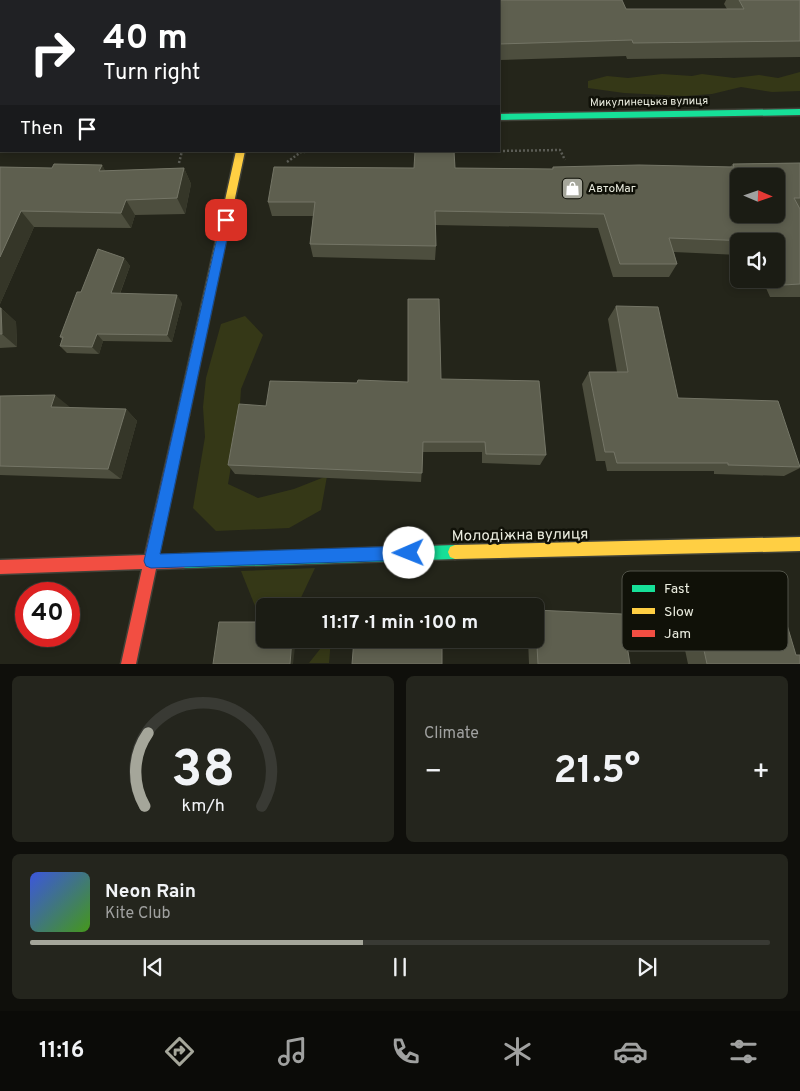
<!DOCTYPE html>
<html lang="en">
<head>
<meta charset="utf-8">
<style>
	:root { --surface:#1b1c14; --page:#24251d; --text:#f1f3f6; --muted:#a0a1a0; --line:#393a34; --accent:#a5a69a }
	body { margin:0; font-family:Overpass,sans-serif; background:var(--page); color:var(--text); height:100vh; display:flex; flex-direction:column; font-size:19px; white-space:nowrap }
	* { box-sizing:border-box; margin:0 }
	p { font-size:16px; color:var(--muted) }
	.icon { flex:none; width:28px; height:28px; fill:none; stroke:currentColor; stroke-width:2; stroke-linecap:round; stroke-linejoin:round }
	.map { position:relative; height:664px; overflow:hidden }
	.details { display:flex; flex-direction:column; gap:12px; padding:12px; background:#0f0f0b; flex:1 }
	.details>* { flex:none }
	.hud { position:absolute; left:0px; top:0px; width:500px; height:152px; box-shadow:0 2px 8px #0003,0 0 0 1px var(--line); background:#202124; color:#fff; overflow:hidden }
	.needle { width:32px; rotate:92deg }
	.controls { position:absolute; left:730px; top:168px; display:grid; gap:10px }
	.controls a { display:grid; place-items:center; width:55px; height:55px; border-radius:8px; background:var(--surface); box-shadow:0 2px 8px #0003,0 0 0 1px var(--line); font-size:25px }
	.speed { position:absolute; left:15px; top:582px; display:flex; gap:10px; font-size:25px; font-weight:700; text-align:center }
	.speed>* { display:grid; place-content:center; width:65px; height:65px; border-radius:50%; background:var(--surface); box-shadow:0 2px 8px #0003,0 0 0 1px var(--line); line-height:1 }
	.speed .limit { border:8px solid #d22; background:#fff; color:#111 }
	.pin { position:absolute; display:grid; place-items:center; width:42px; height:42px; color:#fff; margin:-21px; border-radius:10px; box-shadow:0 2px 8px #0006 }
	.me { position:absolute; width:55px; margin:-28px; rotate:269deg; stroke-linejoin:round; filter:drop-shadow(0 0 4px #0008) }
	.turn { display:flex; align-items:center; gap:18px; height:105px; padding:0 20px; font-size:22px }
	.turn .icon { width:65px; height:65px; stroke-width:2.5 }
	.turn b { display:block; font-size:35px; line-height:42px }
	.then { display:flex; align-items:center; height:48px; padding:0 20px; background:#0003; gap:10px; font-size:19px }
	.big { font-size:38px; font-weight:700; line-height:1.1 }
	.details .card { flex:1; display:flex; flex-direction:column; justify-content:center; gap:8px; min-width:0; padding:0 18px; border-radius:8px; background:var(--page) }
	.details .dial { align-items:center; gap:0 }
	.dial svg { height:130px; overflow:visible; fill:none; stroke:var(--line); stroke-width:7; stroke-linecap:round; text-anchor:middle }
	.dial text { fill:var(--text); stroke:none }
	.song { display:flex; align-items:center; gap:15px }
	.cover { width:60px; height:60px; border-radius:8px; background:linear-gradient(135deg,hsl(230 70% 55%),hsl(100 70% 35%)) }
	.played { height:5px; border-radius:2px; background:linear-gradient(90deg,var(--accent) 45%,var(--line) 45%) }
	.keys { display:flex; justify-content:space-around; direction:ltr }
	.heat { display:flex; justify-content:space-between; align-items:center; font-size:28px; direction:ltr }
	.details .tiles { flex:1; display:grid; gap:12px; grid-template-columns:1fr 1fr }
	.card:last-child { grid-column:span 2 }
	.trip { position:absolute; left:256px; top:598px; width:288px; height:50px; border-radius:8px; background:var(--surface); box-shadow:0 2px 8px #0003,0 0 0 1px var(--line); font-weight:700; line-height:50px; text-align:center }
	.tab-bar { display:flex; height:80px; justify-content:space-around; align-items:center; background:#0b0b08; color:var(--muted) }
	.tab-bar .icon { width:35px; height:35px }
	.tab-bar .on { color:var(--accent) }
	.tab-bar b { font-size:22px; color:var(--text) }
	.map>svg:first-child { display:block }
</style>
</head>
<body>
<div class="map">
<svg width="800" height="664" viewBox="0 0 800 664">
	<rect width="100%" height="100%" fill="#24251a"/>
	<path fill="#353817" d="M800 72V91L772 92 741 87 712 94 685 96 624 93 588 88V81L607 76 628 78 662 74 692 76 702 74 734 78 759 75 778 78Z
		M245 316 263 335 241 389 239 419 228 484 258 498 294 489 327 476 321 510 289 528 216 531 193 508 205 437 203 407 206 378 221 324Z
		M315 568 297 606H255L241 571Z
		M328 639H331L329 663H309Z"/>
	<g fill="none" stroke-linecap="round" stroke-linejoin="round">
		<defs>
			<path id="lane" d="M266 0H276V1H266Z"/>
			<path id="fast" d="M800 109V115L499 120V114Z
				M455 545 460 547 462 552 460 557 455 559 183 568 178 566 176 561 178 556 183 554Z"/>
			<path id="slow" d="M0 119H1V125H0Z
				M236 151H245L189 415 187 419 183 421 179 419 177 415Z
				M800 537V551L455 559 450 557 448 552 450 547 455 545Z"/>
			<path id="jam" d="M183 409 187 411 189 415 159 555 183 554 188 556 190 561 188 566 183 568 156 569 136 664H121L142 569 0 574V560L145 555 177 415 179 411Z"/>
		</defs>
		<use href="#lane" stroke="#414239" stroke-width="3"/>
		<use href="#fast" stroke="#414239" stroke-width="3"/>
		<use href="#slow" stroke="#414239" stroke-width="3"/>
		<use href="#jam" stroke="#414239" stroke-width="3"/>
		<path stroke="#5b5c55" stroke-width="2.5" stroke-dasharray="2 2" stroke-linecap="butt" d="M396 151 415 152
			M499 151 560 150 565 160
			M453 152 480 151
			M287 162 301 152 336 151
			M179 163 182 151"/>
		<use href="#lane" fill="#55564e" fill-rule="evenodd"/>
		<use href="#fast" fill="#16e098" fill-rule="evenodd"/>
		<use href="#slow" fill="#ffcf43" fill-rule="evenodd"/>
		<use href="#jam" fill="#f24e42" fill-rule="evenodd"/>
	</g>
	<path fill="#4d4e3e" d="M0 0H112V1H1V63H0Z
		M726 0H800V57L627 59 626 56 499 60V1L626 9H727L724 4Z
		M800 163V297H770L762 279H776V241H739V255L674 252 677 264 669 277H613L598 228 435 225 436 246 435 260 313 257 310 244 313 216H272L268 202 414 168H455L552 169 553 167H730L733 164Z
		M102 165 105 171 184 168 191 184 185 214 135 215 131 228 34 227 0 304V167L52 168Z
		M124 258 130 266 120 294 182 303 172 342 103 341 99 354 67 353 60 346 62 339 60 337 81 292Z
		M616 306 678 398 800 468 784 476 714 474V471H607L605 461H596L582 384 589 372H617L608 319Z
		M0 308H1L16 322 17 347 0 348Z
		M441 379 546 455 540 465 482 463V452H423L421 482 235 474 228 465 266 406 357 383 407 382Z
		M0 396 70 408 126 409 137 421 121 479 0 475Z
		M535 610 630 664H529L528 639H535Z
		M696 614 796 655 800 664H688L678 617Z"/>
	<path fill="#353628" d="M99 0H112V1H99Z
		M102 165 111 181 99 171Z
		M184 168 191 184 185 214 177 198Z
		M126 200 135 215 131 228 121 213Z
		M21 211 34 227 0 304V257Z
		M124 258 130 266 117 301 111 293Z
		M755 279H761L752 282Z
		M177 295 182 303 172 342 167 335Z
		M1 308 16 322 17 347 2 334Z
		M97 334 103 341 99 354 92 347Z
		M55 395 70 407 66 419 51 407Z
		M126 409 137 421 121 479 108 469Z
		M292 639H296L293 664H290Z"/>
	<path fill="#5e5f4f" stroke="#747566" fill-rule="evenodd" d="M0 0H99V1H1V49H0Z
		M194 0H240V1H193Z
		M342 0H622L626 9H744L739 0H800V41L633 43 632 40 499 44V1H342Z
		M415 151H454L455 168 553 169V167L639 165 734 167 733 164 800 163V198H794L800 209V284L783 285 776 270V241H750L669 238 677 264H620L604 214 435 211 436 246 310 244 315 202H268L274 167 414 168ZM739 176H776V214H739Z
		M54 164 102 165 99 171 184 168 177 198 126 200 121 213 21 211 0 257V167L52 168Z
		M98 249 124 258 111 293 177 295 167 335 97 334 92 347 60 346 63 337H60L77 292H81Z
		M408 299H439L441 379 539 381 546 455 486 454 485 442H423L422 473 228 465 239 404 266 406 270 381 357 383 358 380 408 382Z
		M616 306 658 307 678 398 778 401 800 467 728 465V463H617L614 452H605L589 372H628Z
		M0 308H1L2 334H0Z
		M55 395 51 407 126 409 108 469 0 466V396Z
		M535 610 622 614 630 664H538Z
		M696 614 784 615 796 655H800V664H707Z
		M219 622H265V639H292L290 664H213Z
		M354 639H442V664H352Z"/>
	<path fill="#1a73e8" stroke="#114b97" d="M226 216 231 220 160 554 409 546 414 548 416 553 414 558 409 560 151 568 146 566 144 561 221 220Z"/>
	<defs>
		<symbol id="shop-square" viewBox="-11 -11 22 22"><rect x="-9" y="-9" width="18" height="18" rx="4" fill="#a5a69a" stroke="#101108"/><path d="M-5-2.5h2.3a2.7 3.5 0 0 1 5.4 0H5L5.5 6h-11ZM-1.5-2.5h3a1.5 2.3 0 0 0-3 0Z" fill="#fff"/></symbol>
	</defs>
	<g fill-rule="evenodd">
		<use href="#shop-square" x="560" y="176" width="25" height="25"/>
	</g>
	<g text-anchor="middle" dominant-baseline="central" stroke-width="5" stroke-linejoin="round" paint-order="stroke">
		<g font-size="11" fill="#eaecdf" stroke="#101108">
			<text transform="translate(649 102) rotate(-1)">Микулинецька вулиця</text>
		</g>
		<g font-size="12" fill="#eaecdf" stroke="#101108" text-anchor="start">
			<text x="588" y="189">АвтоМаг</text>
		</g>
		<g font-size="15" fill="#eaecdf" stroke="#101108">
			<text transform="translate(520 536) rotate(-1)">Молодіжна вулиця</text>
		</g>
	</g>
	<rect x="622" y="571" width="166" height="80" rx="8" fill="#101108" stroke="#515348" stroke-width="1"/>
	<rect x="632" y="585" width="23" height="7" fill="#16e098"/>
	<rect x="632" y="608" width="23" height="6" fill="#ffcf43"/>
	<rect x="632" y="630" width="23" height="7" fill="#f24e42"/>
	<g font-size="14" fill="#eaecdf">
		<text x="664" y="593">Fast</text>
		<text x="664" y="616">Slow</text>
		<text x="664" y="638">Jam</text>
	</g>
</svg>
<div class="controls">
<a><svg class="needle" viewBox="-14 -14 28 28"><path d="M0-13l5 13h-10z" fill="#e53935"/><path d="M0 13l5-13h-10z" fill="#a0a1a0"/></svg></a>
<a><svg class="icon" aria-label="sound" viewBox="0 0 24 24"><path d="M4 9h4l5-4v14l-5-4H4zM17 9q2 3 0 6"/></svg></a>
</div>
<div class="speed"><div class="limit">40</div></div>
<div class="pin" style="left:226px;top:220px;background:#d93025"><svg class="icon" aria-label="arrive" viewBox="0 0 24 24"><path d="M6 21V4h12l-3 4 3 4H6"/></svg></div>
<svg class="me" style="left:409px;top:553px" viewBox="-20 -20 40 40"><circle r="19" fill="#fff"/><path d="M0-13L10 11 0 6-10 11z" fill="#1a73e8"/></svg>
<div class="trip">11:17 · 1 min · 100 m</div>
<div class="hud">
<div class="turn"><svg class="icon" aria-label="right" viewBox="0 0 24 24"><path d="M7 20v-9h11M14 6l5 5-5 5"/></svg><div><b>40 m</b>Turn right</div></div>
<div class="then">Then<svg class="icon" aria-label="arrive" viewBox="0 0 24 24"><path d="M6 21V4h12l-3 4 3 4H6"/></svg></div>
</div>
</div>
<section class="details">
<div class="tiles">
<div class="card dial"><svg viewBox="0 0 100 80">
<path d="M14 69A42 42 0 1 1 86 69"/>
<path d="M14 69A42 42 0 0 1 16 24" stroke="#a5a69a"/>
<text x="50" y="56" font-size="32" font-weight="700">38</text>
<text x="50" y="72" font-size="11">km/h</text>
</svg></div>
<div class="card"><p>Climate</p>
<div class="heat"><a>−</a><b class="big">21.5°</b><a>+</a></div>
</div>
<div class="card">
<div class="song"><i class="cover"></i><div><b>Neon Rain</b><p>Kite Club</p></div></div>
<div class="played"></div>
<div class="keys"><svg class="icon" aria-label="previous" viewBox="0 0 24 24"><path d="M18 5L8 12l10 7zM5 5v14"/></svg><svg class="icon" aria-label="pause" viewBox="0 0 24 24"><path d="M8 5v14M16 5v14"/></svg><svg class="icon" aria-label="next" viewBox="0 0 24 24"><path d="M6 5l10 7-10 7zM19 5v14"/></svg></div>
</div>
</div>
</section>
<nav class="tab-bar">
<b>11:16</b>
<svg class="icon on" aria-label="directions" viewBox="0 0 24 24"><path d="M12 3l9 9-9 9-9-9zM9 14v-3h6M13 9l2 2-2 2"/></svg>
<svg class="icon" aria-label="music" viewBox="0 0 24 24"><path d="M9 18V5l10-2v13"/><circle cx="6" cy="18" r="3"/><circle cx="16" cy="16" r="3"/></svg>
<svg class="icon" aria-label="phone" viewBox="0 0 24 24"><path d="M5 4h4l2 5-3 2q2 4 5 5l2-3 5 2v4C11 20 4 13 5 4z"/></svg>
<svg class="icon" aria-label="climate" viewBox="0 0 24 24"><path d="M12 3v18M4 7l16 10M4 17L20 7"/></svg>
<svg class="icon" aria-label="car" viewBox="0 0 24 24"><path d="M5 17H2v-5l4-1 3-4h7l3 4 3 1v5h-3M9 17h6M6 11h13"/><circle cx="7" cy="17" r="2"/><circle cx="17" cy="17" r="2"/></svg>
<svg class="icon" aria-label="filters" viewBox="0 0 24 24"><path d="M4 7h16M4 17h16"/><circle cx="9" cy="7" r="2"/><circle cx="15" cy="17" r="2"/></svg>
</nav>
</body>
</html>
